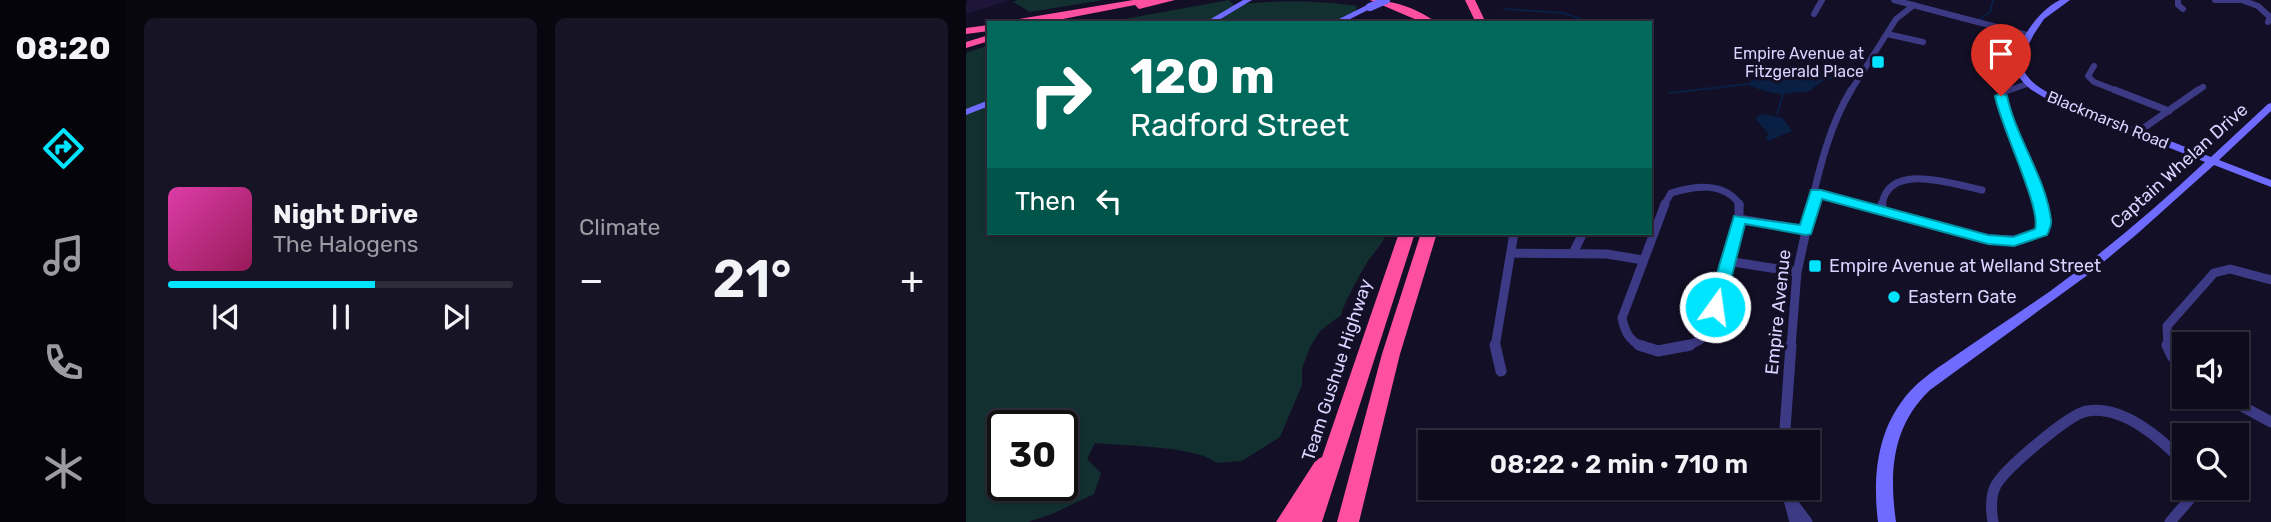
<!DOCTYPE html>
<html lang="en">
<head>
<meta charset="utf-8">
<style>
	:root { --surface:#0e0b1c; --page:#171425; --text:#f1f3f6; --muted:#9b9ba3; --line:#2e2b3b; --accent:#00e5ff }
	body { margin:0; font-family:Rubik,sans-serif; background:var(--page); color:var(--text); height:100vh; display:flex; flex-direction:column; font-size:26px; white-space:nowrap }
	* { box-sizing:border-box; margin:0 }
	p { font-size:23px; color:var(--muted) }
	.icon { flex:none; width:38px; height:38px; fill:none; stroke:currentColor; stroke-width:2; stroke-linecap:round; stroke-linejoin:round }
	.map { position:relative; flex:1; overflow:hidden }
	.details { display:flex; flex-direction:column; gap:18px; padding:18px; background:#08060f; width:840px }
	.details>* { flex:none }
	.top-card { position:absolute; left:21px; top:21px; width:665px; height:214px; border-radius:0px; box-shadow:0 2px 5px #0004,0 0 0 2px var(--line); background:#00695c; color:#fff; overflow:hidden }
	.buttons { position:absolute; left:1206px; top:332px; display:grid; gap:14px }
	.buttons a { display:grid; place-items:center; width:77px; height:77px; border-radius:0px; background:var(--surface); box-shadow:0 2px 5px #0004,0 0 0 2px var(--line); font-size:35px }
	.speed { position:absolute; left:21px; top:410px; display:flex; gap:14px; font-size:35px; font-weight:700; text-align:center }
	.speed>* { display:grid; place-content:center; width:91px; height:91px; border-radius:50%; background:var(--surface); box-shadow:0 2px 5px #0004,0 0 0 2px var(--line); line-height:1 }
	.speed .limit { border:4px solid #111; border-radius:10px; background:#fff; color:#111 }
	.pin { position:absolute; display:grid; place-items:center; width:60px; height:60px; color:#fff; margin:-72px -30px; border-radius:50% 50% 50% 0; rotate:-45deg; box-shadow:0 0 7px #0007 }
	.pin .icon { rotate:45deg }
	.me { position:absolute; width:77px; margin:-38px; rotate:14deg; stroke-linejoin:round; filter:drop-shadow(0 0 5px #0008) }
	.turn { display:flex; align-items:center; gap:24px; height:147px; padding:0 28px; font-size:32px }
	.turn .icon { width:91px; height:91px; stroke-width:2.5 }
	.turn b { display:block; font-size:49px; line-height:60px }
	.then { display:flex; align-items:center; height:66px; padding:0 28px; background:#0003; gap:14px; font-size:26px }
	.big { font-size:52px; font-weight:600; line-height:1.1 }
	.details .card { flex:1; display:flex; flex-direction:column; justify-content:center; gap:10px; min-width:0; padding:0 24px; border-radius:10px; background:var(--page) }
	.song { display:flex; align-items:center; gap:21px }
	.cover { width:84px; height:84px; border-radius:10px; background:linear-gradient(135deg,hsl(320 70% 55%),hsl(330 70% 35%)) }
	.played { height:7px; border-radius:4px; background:linear-gradient(90deg,var(--accent) 60%,var(--line) 60%) }
	.keys { display:flex; justify-content:space-around; direction:ltr }
	.heat { display:flex; justify-content:space-between; align-items:center; font-size:38px; direction:ltr }
	.details .tiles { flex:1; display:grid; gap:18px; grid-template-columns:repeat(2,1fr) }
	.trip { position:absolute; left:452px; top:430px; width:402px; height:70px; border-radius:0px; background:var(--surface); box-shadow:0 2px 5px #0004,0 0 0 2px var(--line); font-weight:600; line-height:70px; text-align:center }
	main { display:flex; flex:1; min-height:0 }
	.menu { display:flex; flex-direction:column; width:126px; justify-content:space-around; align-items:center; background:#06040b; color:var(--muted) }
	.menu .icon { width:49px; height:49px }
	.menu .on { color:var(--accent) }
	.menu b { font-size:32px; color:var(--text) }
	.map>svg:first-child { display:block }
</style>
</head>
<body>
<main>
<nav class="menu">
<b>08:20</b>
<svg class="icon on" aria-label="directions" viewBox="0 0 24 24"><path d="M12 3l9 9-9 9-9-9zM9 14v-3h6M13 9l2 2-2 2"/></svg>
<svg class="icon" aria-label="music" viewBox="0 0 24 24"><path d="M9 18V5l10-2v13"/><circle cx="6" cy="18" r="3"/><circle cx="16" cy="16" r="3"/></svg>
<svg class="icon" aria-label="phone" viewBox="0 0 24 24"><path d="M5 4h4l2 5-3 2q2 4 5 5l2-3 5 2v4C11 20 4 13 5 4z"/></svg>
<svg class="icon" aria-label="climate" viewBox="0 0 24 24"><path d="M12 3v18M4 7l16 10M4 17L20 7"/></svg>
</nav>
<section class="details">
<div class="tiles">
<div class="card">
<div class="song"><i class="cover"></i><div><b>Night Drive</b><p>The Halogens</p></div></div>
<div class="played"></div>
<div class="keys"><svg class="icon" aria-label="previous" viewBox="0 0 24 24"><path d="M18 5L8 12l10 7zM5 5v14"/></svg><svg class="icon" aria-label="pause" viewBox="0 0 24 24"><path d="M8 5v14M16 5v14"/></svg><svg class="icon" aria-label="next" viewBox="0 0 24 24"><path d="M6 5l10 7-10 7zM19 5v14"/></svg></div>
</div>
<div class="card"><p>Climate</p>
<div class="heat"><a>−</a><b class="big">21°</b><a>+</a></div>
</div>
</div>
</section>
<div class="map">
<svg width="1305" height="522" viewBox="0 0 1305 522">
	<rect width="100%" height="100%" fill="#130f26"/>
	<path fill="#12302f" fill-rule="evenodd" d="M51 0H137L64 12 47 2Z
		M263 0 268 5C310 0 349 0 391 6L390 11 367 23H136Z
		M23 45V233H420C417 244 409 251 402 261 396 270 377 306 375 315L354 331 344 347 336 369V385L314 437 276 461 251 463C231 446 158 446 129 443L121 459 135 473 128 494 86 514 62 522H0V53ZM37 425H96V485H37Z"/>
	<path fill="#0a1f44" d="M801 69 861 78 842 92C833 91 826 94 817 94 807 94 790 89 781 84Z
		M798 114 817 118 826 131 802 141 800 138 803 134 790 120 791 116Z"/>
	<g fill="none" stroke-linecap="round" stroke-linejoin="round">
		<path stroke="#0a1f44" stroke-width="2" d="M538 9 597 13 627 23
			M1014 19 1024 12 1027 0
			M861 78H887
			M704 93 781 84
			M811 114 817 94"/>
		<path stroke="#3d3a85" stroke-width="6" d="M928 0 1061 35
			M1212 0V5L1217 9
			M1249 0H1280
			M1278 1 1292 6 1304 17 1302 22
			M848 14 856 0
			M921 34 957 42
			M1128 66 1122 76 1128 82 1154 92
			M884 92 930 19 948 5
			M1038 92 1061 84
			M1230 92 1237 87"/>
		<path stroke="#3d3a85" stroke-width="7" d="M1039 90 1035 101 1074 205
			M1149 90 1203 111
			M1172 132 1232 90
			M850 193 897 205
			M698 205 705 193C728 186 758 181 774 205
			M845 205C854 166 864 125 885 90
			M916 205C922 161 987 184 1016 190"/>
		<path stroke="#3d3a85" stroke-width="9" d="M890 204 1022 239 1049 240 1075 232 1073 204
			M915 211 916 204
			M773 219 840 230
			M545 253 641 254 677 260
			M607 253 617 233
			M761 261 831 272
			M529 347 548 233
			M676 347C663 340 659 332 656 318L699 204
			M720 347 734 340 744 331 773 219V204
			M825 347 831 272 846 204
			M1202 347 1201 326 1248 273 1264 269 1305 280"/>
		<path stroke="#3d3a85" stroke-width="11" d="M529 345 535 371
			M673 345 692 351 724 345
			M1201 345 1206 356 1218 368
			M1259 397 1305 422
			M818 443 825 345
			M820 488 829 522
			M823 498 841 522
			M1027 522C1025 510 1024 496 1030 485 1040 468 1103 414 1121 411 1157 405 1196 439 1218 463
			M1204 522 1223 500 1227 488"/>
		<path fill="#6f6bff" fill-rule="evenodd" d="M277 0H286L248 23H238Z
			M1094 0H1104L1078 19 1068 34 1054 61C1059 79 1071 87 1087 95L1245 157 1302 104 1305 103V111L1253 160 1305 180V187L1248 165 1171 234 1123 274 964 390C926 426 923 472 930 522H912C907 482 910 438 934 404 947 384 967 371 986 358 1018 336 1051 314 1083 292 1138 252 1190 208 1239 162L1081 99C1063 90 1051 80 1046 61 1057 37 1070 12 1094 0Z
			M401 5 408 7 376 23H365Z
			M23 100V106L0 115V109Z"/>
		<path fill="#ff4fa3" fill-rule="evenodd" d="M167 0H209L173 9 169 5 76 23H29Z
			M404 0C427 0 453 9 471 23H458Z
			M499 0H509L520 23H510Z
			M23 25V31L0 34V28Z
			M23 35V41L0 48V42Z
			M433 233H449L356 522H310L350 460 356 457Z
			M455 233H471L434 354 393 522H371L416 354Z"/>
		<path stroke="#6f6bff" stroke-width="8" d="M404 7 420 0"/>
	</g>
	<path fill="#1d163a" d="M5 0H41V1L0 14V2Z"/>
	<path fill="#00e5ff" stroke="#0095a6" stroke-width="2" d="M1035 93 1041 96C1050 138 1080 178 1085 220 1086 226 1083 230 1081 235L1048 246 1022 244 856 199 845 234 840 235 779 224 758 307 749 313 743 312 741 307 768 216 834 225 845 190H855L1022 235 1047 237 1069 229C1076 209 1034 125 1029 96Z"/>
	<g fill="#00e5ff" stroke="#130f26" stroke-width="2.5">
		<rect x="905" y="55" width="14" height="14" rx="3.5"/>
		<rect x="842" y="259" width="14" height="14" rx="3.5"/>
		<circle cx="928" cy="297" r="7"/>
	</g>
	<g text-anchor="middle" dominant-baseline="central" stroke-width="7" stroke-linejoin="round" paint-order="stroke">
		<g font-size="16" fill="#d9d4ff" stroke="#130f26" text-anchor="end">
			<text x="898" y="53">Empire Avenue at<tspan x="898" dy="18">Fitzgerald Place</tspan></text>
		</g>
		<g font-size="16" fill="#d9d4ff" stroke="#130f26">
			<text transform="translate(1142 120) rotate(22)">Blackmarsh Road</text>
		</g>
		<g font-size="18" fill="#d9d4ff" stroke="#130f26">
			<text transform="translate(1213 166) rotate(-42)">Captain Whelan Drive</text>
			<text transform="translate(812 312) rotate(-84)">Empire Avenue</text>
			<text transform="translate(371 370) rotate(-72)">Team Gushue Highway</text>
		</g>
		<g font-size="18" fill="#d9d4ff" stroke="#130f26" text-anchor="start">
			<text x="863" y="266">Empire Avenue at Welland Street</text>
			<text x="942" y="297">Eastern Gate</text>
		</g>
	</g>
</svg>
<div class="buttons">
<a><svg class="icon" aria-label="sound" viewBox="0 0 24 24"><path d="M4 9h4l5-4v14l-5-4H4zM17 9q2 3 0 6"/></svg></a>
<a><svg class="icon" aria-label="search" viewBox="0 0 24 24"><circle cx="10" cy="10" r="6"/><path d="M15 15l6 6"/></svg></a>
</div>
<div class="speed"><div class="limit">30</div></div>
<div class="pin" style="left:1035px;top:96px;background:#d93025"><svg class="icon" aria-label="arrive" viewBox="0 0 24 24"><path d="M6 21V4h12l-3 4 3 4H6"/></svg></div>
<svg class="me" style="left:749px;top:307px" viewBox="-20 -20 40 40"><circle r="17" fill="#00e5ff" stroke="#fff" stroke-width="3"/><path d="M0-11L8 9 0 5-8 9z" fill="#fff"/></svg>
<div class="trip">08:22 · 2 min · 710 m</div>
<div class="top-card">
<div class="turn"><svg class="icon" aria-label="right" viewBox="0 0 24 24"><path d="M7 20v-9h11M14 6l5 5-5 5"/></svg><div><b>120 m</b>Radford Street</div></div>
<div class="then">Then<svg class="icon" aria-label="left" viewBox="0 0 24 24"><path d="M17 20v-9H6M10 6l-5 5 5 5"/></svg></div>
</div>
</div>
</main>
</body>
</html>
